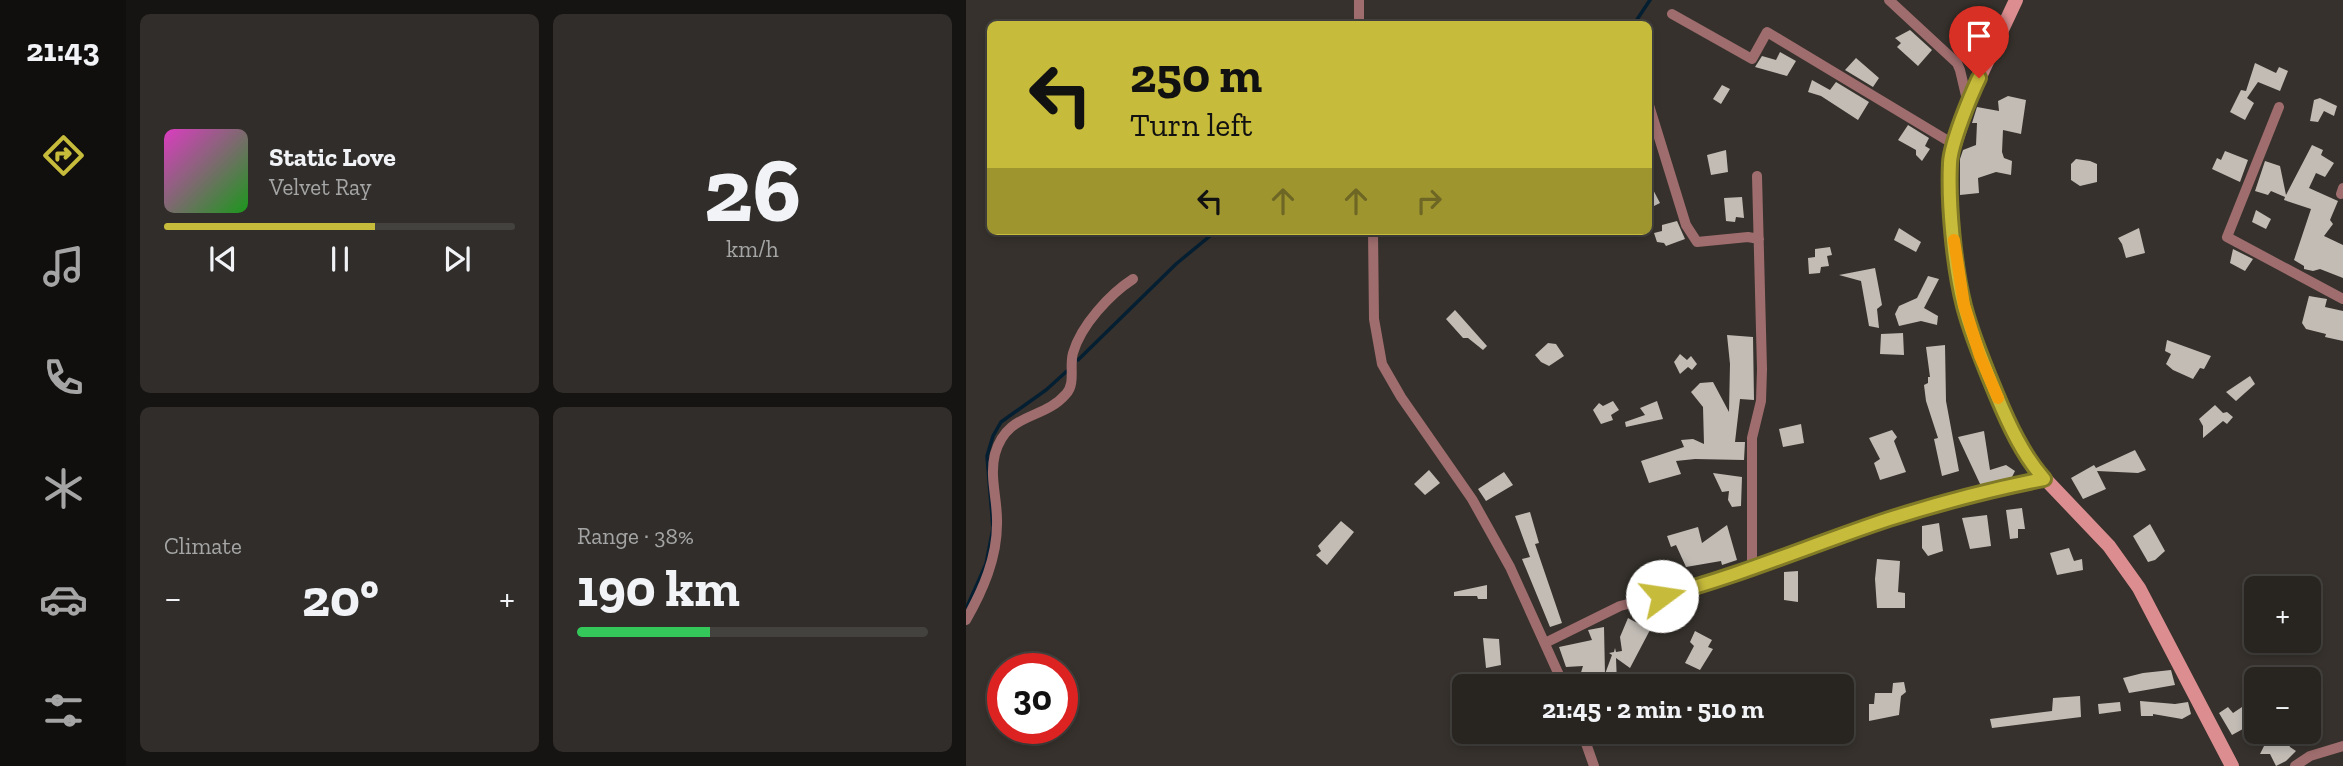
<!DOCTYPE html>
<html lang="en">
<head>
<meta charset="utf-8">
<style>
	:root { --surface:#282521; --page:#302d2a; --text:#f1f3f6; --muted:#a5a5a5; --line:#44423f; --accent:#c7bb3b }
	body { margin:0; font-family:"Zilla Slab",serif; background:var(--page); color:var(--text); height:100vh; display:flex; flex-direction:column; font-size:26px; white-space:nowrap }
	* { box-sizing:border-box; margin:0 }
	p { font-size:23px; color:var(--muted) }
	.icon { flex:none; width:38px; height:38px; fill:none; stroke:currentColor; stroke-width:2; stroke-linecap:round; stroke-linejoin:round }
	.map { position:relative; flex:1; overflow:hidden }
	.sheet { display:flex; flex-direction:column; gap:14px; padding:14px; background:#161412; width:840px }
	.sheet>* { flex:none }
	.top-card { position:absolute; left:21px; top:21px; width:665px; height:214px; border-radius:10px; box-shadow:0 4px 10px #0003,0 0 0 2px var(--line); background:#c7bb3b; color:#111; overflow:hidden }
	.fabs { position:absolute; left:1278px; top:576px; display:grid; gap:14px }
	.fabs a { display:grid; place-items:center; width:77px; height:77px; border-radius:10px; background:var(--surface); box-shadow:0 4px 10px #0003,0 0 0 2px var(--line); font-size:35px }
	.speed { position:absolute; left:21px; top:653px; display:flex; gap:14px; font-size:35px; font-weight:700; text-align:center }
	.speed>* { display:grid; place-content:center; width:91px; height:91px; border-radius:50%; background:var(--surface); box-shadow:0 4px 10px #0003,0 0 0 2px var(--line); line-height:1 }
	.speed .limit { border:10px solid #d22; background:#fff; color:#111 }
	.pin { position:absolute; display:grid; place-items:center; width:60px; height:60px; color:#fff; margin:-72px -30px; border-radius:50% 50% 50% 0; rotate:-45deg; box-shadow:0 0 7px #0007 }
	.pin .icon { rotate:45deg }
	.me { position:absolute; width:77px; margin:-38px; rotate:76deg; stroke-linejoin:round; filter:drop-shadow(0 0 5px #0008) }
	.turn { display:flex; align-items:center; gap:24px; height:147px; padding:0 28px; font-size:32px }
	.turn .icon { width:91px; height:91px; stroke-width:2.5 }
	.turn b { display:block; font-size:49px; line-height:60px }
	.lanes { display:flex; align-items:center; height:66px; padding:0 28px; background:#0003; justify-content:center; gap:35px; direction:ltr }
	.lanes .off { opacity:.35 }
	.big { font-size:52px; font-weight:700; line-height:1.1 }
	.sheet .tile { flex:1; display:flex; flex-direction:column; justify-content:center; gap:10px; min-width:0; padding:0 24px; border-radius:10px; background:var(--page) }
	.sheet .dial { align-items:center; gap:0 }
	.dial b { font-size:91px; line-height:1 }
	.song { display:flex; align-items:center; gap:21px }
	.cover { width:84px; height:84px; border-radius:10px; background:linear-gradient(135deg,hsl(310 70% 55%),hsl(120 70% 35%)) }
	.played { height:7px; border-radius:4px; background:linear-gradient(90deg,var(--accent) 60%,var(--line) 60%) }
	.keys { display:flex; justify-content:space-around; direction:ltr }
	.heat { display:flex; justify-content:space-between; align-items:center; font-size:38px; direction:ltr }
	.charge { height:10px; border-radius:5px; background:linear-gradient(90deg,#34c759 38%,var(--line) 0) }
	.sheet .tiles { flex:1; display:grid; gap:14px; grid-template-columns:repeat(2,1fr) }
	.trip { position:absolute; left:486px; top:674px; width:402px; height:70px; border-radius:10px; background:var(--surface); box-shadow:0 4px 10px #0003,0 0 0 2px var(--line); font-weight:700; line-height:70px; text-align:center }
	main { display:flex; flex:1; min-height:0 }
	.tabs { display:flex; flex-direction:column; width:126px; justify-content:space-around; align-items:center; background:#100f0d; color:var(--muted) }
	.tabs .icon { width:49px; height:49px }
	.tabs .current { color:var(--accent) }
	.tabs b { font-size:32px; color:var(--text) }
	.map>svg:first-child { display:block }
</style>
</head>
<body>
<main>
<nav class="tabs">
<b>21:43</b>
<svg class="icon current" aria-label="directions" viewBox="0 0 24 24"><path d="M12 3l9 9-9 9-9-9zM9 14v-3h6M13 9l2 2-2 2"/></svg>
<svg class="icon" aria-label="music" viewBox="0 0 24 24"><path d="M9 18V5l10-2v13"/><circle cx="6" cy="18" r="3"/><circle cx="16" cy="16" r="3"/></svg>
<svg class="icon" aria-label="phone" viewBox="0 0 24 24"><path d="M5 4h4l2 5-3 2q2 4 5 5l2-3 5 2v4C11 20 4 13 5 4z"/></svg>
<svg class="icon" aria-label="climate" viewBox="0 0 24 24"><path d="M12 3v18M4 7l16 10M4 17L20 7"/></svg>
<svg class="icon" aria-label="car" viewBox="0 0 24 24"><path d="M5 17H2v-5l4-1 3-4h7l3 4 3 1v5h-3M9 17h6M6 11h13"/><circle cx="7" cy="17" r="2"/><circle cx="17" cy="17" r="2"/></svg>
<svg class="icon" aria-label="filters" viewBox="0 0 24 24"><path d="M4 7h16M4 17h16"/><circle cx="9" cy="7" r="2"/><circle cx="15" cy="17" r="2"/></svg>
</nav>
<section class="sheet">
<div class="tiles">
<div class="tile">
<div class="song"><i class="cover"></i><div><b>Static Love</b><p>Velvet Ray</p></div></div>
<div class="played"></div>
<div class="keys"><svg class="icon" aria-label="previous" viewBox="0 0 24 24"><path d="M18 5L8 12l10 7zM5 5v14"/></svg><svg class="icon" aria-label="pause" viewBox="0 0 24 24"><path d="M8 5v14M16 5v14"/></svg><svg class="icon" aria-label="next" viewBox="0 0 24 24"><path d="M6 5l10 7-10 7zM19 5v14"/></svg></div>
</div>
<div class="tile dial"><b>26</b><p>km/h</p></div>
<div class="tile"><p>Climate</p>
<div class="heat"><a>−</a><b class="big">20°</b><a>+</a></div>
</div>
<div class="tile"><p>Range · 38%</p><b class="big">190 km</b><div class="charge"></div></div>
</div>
</section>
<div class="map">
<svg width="1377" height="766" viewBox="0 0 1377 766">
	<rect width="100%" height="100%" fill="#36312c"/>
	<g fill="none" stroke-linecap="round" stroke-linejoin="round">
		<path stroke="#051f32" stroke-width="3.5" d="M668 24 684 0
			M112 360 210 264 250 231
			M0 609 20 564 27 528 21 456 27 436 35 422 80 390 101 371"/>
	</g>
	<path fill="#c2bcb5" d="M944 30 966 50 952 66 931 47 935 43 929 38Z
		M814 52 830 61 821 76 789 67 796 56 810 60Z
		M890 58 913 78 907 87 879 70Z
		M1289 63 1310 73 1313 67 1322 71 1314 91 1292 82 1281 98 1288 103 1279 120 1264 112 1275 90 1280 91Z
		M846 80 864 90 870 82 903 102 892 120 855 96 842 92Z
		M756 85 764 89 755 104 747 99Z
		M1042 96 1060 100 1055 134 1037 130 1036 152 1038 158 1046 161 1045 175 1030 172 1012 178 1013 193 994 195V159L997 150 1010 145 1011 123H1006L1011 107 1033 111 1032 101Z
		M1354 98 1371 106 1368 116 1358 111 1352 122 1344 121 1348 100Z
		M942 125 963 138 959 146 964 149 956 161 950 155V150L932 140Z
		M1346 145 1357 150 1355 155 1368 163 1359 177 1350 173 1343 188 1372 201 1364 220 1367 224 1358 236 1377 245V278L1354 269 1347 271 1338 269V266L1328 260 1345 209 1318 200 1319 197 1305 191 1302 195 1289 191 1299 161 1314 166 1320 195Z
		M760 150 762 172 745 175 741 155Z
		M1259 151 1282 160 1274 182 1246 169 1251 158 1255 160Z
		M1110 159 1124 161 1131 164V182L1114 186 1105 180V164Z
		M682 180 694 203 682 209Z
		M776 197 778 218 770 217 769 222 760 221 758 198Z
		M1290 210 1305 219 1300 229 1286 222Z
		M711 221 719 239 700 246 698 243 691 242 688 233 696 231V225Z
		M933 228 955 242 950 252 928 240Z
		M1173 228 1179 253 1160 258 1156 244 1152 238Z
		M864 247 866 255 861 256 863 266 855 267 854 273 843 274 842 258 849 257V249Z
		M1267 249 1287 259 1279 271 1264 263Z
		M909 268 916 305 911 309 913 328 903 326 895 281 873 275Z
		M962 276 973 279 958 308 972 316 971 325 955 321 933 326 929 314 933 306 951 298Z
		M1343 296 1361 299 1359 307 1377 311V341L1359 337 1360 334 1340 329 1336 323Z
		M489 310 521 346 517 350 502 338H497L480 319Z
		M937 333 938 355 914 354 915 334Z
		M761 335 787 337 788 400 774 399 769 442H779L778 460 729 459 710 461 715 474 683 483 675 461 718 447 715 440 727 439 738 444 737 407 725 392 734 383 747 382 763 412 764 364Z
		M1201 340 1245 356 1238 369 1234 368 1227 379 1207 370 1200 364 1205 354 1199 351Z
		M582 343 590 344 598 356 583 366 575 362 569 355Z
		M979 345 980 401 993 471 976 476 968 439 972 438 960 401 958 385 962 383V377H964L960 347Z
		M714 354 721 360 725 356 731 364 726 370 722 367 714 374 708 362Z
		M1284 376 1289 384 1270 401 1260 392Z
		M647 401 653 410 645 415 647 420 635 424 627 410 633 403 637 406Z
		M691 401 697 419 660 427 659 422 679 415 674 408Z
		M1249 405 1257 413 1261 412 1267 417 1261 424 1257 421 1237 438V426L1233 419Z
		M835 424 838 443 817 447 813 429Z
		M926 430 931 437 928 441 940 472 914 480 908 463 914 459 903 438Z
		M1018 431 1024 470 1040 465 1049 471 1045 479 1015 486 992 437Z
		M1169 450 1180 470 1172 473 1131 471 1140 489 1117 499 1105 478 1128 465 1130 468Z
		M463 470 474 483 459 495 448 484Z
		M538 472 547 485 520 501 512 489Z
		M747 473 776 477 775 506 766 507 762 500 763 491 756 492Z
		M1056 508 1059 529H1052V538L1044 539 1040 510Z
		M564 512 573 543 569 544 596 623 584 627 556 559 564 557 549 516Z
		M1021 515 1025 546 1004 549 996 518Z
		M375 521 388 532 361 565 350 555 355 551 352 546Z
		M973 523 977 551 962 556 956 548V526Z
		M1184 524 1199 551 1189 560 1182 562 1167 536Z
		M761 525 771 560 756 565 755 561 720 567 710 545 705 547 701 536 732 527 736 543Z
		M1103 548 1108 561 1116 559 1117 570 1091 575 1084 553Z
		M911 559 934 561 932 592 939 593V608H911L909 579Z
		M832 571V602L818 600V572Z
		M521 585V599H512L511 596H488V592Z
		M662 618 684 630 664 668 650 658 651 684 626 682 627 686H613L612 682 617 666 600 667 593 647 626 640 622 630 638 627 639 674 646 655 643 653 648 652 649 648 650 652 656 651 654 637Z
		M729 631 746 640 742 647 747 649 734 670 719 663 728 646 724 642Z
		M517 638 533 639 535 665 520 668Z
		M1205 670 1209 685 1163 693 1157 678 1177 673Z
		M938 682 940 692 935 696 933 715 903 721V704H908L909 693H926L927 683Z
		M1114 696 1115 717 1026 728 1024 719 1086 711 1087 698Z
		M1174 701 1209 704 1222 702 1225 714 1216 719 1187 714V716H1175Z
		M1154 702 1155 711 1133 714 1132 704Z
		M1262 707 1267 713 1276 707 1286 724 1266 735 1253 713Z
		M1318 733 1324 747 1330 751 1320 761 1310 766 1304 754H1294L1301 740Z"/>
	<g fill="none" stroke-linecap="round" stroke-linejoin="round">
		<path stroke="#9f6d6e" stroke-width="10" d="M923 0 991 63 994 70 1002 104
			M706 14 786 59 801 32 989 145
			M393 24V0
			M682 102 720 225 731 242 782 237 793 239
			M1313 107 1261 237 1377 299
			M1375 194 1377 188
			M407 231 408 319 416 364 435 397 506 499 544 567 598 686
			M786 569V438L795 401 796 369 791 176
			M0 620C17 590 31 558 31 524 32 501 23 477 29 454 41 411 77 421 100 394 110 383 103 367 107 353 115 325 144 294 167 279
			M579 643 654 606 738 585 923 519 998 497 1078 479
			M616 732 628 766
			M1329 766 1344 756 1377 746"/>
		<path stroke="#dc8d8f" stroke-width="14" d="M1050 0 1004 98 984 160 985 218 997 305 1014 356 1041 419 1066 465 1143 546 1173 588 1266 766"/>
	</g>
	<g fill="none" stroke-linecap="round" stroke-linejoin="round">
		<defs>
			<path id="route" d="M696 596C774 576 847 544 923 519 974 503 1026 489 1078 479 1057 455 1043 425 1031 396 1019 367 1006 337 998 306 988 267 982 204 984 163 985 143 1004 97 1013 78"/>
		</defs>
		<use href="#route" stroke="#817a26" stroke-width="18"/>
		<use href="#route" stroke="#c7bb3b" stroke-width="12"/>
		<path stroke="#f59e0b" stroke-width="12" d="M988 240 998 305 1014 356 1032 398"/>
	</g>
</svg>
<div class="fabs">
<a>+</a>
<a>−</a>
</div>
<div class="speed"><div class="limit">30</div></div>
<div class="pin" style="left:1013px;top:78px;background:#d93025"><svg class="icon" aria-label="arrive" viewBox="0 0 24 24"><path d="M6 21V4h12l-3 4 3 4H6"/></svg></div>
<svg class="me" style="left:696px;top:596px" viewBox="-20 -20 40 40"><circle r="19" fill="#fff"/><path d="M0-13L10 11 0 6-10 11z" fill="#c7bb3b"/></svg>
<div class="trip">21:45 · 2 min · 510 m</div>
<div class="top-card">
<div class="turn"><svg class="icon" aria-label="left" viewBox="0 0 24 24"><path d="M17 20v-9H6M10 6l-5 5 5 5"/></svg><div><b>250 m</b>Turn left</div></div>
<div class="lanes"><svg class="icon" aria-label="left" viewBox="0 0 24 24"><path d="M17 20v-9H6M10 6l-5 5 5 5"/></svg><svg class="icon off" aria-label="ahead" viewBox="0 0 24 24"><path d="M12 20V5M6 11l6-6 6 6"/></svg><svg class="icon off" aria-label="ahead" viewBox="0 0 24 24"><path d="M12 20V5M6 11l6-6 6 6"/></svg><svg class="icon off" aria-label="right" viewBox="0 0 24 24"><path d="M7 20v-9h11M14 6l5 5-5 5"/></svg></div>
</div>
</div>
</main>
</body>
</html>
